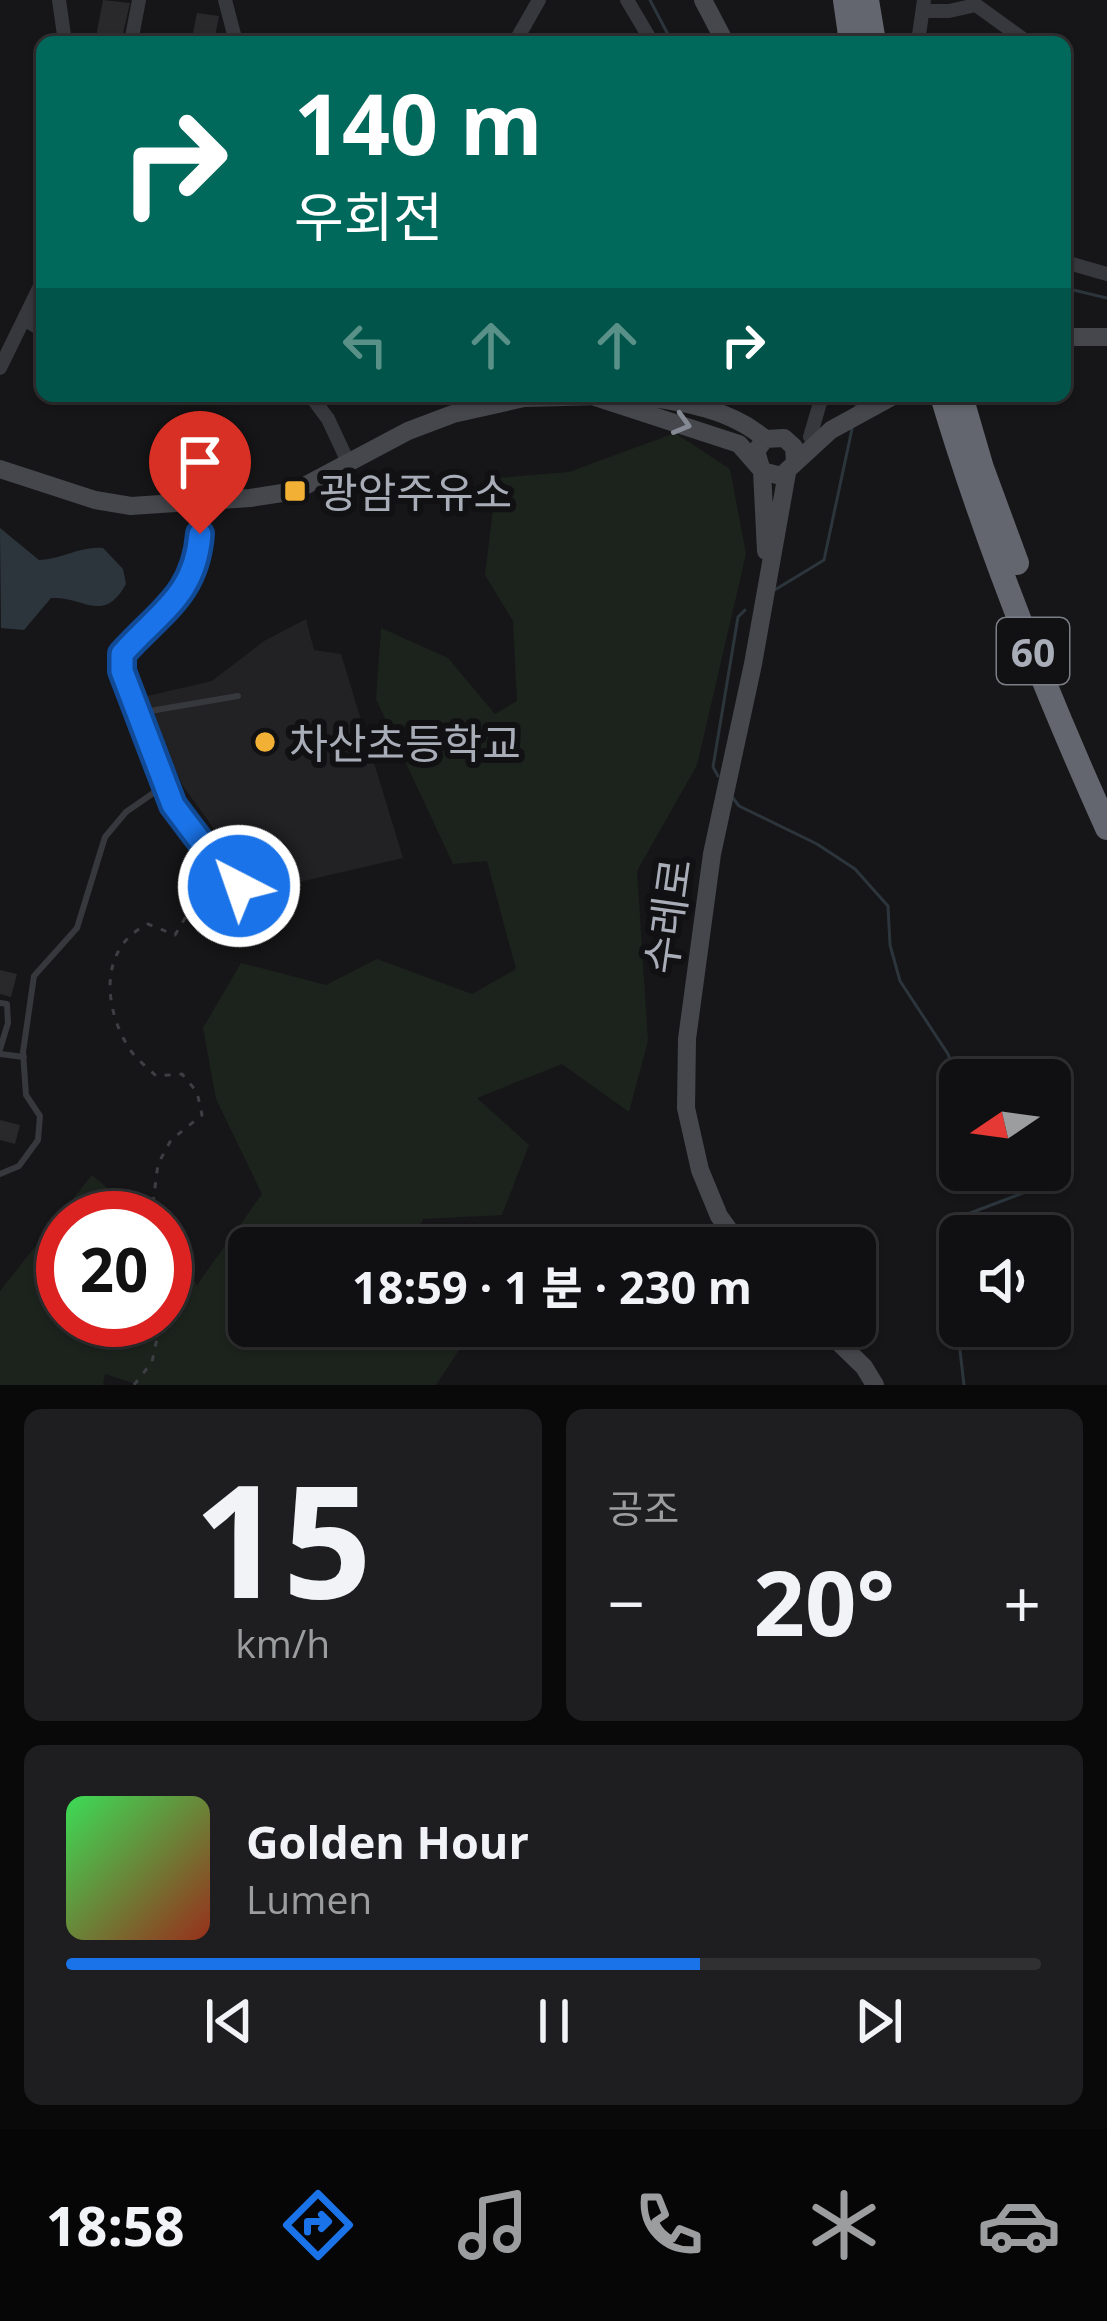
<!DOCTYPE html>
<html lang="ko">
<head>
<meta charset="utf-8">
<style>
	:root { --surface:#101012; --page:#1e1e20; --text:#f1f3f6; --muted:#9c9d9f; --line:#303032; --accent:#1a73e8 }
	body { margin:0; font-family:"Open Sans","Noto Sans KR",sans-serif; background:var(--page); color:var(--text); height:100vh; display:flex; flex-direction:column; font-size:45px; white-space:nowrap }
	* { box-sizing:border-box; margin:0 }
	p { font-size:39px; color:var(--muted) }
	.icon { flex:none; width:66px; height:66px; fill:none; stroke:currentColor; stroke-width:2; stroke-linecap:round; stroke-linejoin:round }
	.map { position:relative; height:1385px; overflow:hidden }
	.details { display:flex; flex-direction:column; gap:24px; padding:24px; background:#09090a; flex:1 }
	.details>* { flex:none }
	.hud { position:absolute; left:36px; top:36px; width:1035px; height:366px; border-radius:18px; box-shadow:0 3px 9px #0004,0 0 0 3px var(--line); background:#00695c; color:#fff; overflow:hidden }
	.needle { width:78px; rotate:257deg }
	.tools { position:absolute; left:939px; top:1059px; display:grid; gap:24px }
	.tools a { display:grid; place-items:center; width:132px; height:132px; border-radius:18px; background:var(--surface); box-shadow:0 3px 9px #0004,0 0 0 3px var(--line); font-size:60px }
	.speed { position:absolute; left:36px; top:1191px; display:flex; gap:24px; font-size:60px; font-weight:700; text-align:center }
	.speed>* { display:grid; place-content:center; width:156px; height:156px; border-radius:50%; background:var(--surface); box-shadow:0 3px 9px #0004,0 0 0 3px var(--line); line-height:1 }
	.speed .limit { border:18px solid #d22; background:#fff; color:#111 }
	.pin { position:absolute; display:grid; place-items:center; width:102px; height:102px; color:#fff; margin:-123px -51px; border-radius:50% 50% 50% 0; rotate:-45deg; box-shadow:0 0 12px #0007 }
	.pin .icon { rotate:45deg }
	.me { position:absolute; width:132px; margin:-66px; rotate:319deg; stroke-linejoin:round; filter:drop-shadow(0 0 9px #0008) }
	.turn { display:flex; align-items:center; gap:42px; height:252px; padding:0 60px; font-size:54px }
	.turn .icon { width:156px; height:156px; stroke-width:2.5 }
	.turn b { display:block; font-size:84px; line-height:102px }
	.lanes { display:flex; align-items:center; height:114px; padding:0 60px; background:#0003; justify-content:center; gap:60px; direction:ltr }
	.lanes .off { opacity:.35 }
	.big { font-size:90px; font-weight:700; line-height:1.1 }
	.details .widget { flex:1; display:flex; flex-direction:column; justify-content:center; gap:18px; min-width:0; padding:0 42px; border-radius:18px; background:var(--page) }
	.details .dial { align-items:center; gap:0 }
	.dial b { font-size:156px; line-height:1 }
	.song { display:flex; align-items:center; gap:36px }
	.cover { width:144px; height:144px; border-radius:18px; background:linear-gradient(135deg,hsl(130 70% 55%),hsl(10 70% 35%)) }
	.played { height:12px; border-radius:6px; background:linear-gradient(90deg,var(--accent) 65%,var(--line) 65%) }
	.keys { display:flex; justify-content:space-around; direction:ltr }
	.heat { display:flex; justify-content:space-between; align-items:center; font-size:66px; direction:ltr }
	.details .tiles { flex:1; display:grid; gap:24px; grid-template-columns:1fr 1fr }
	.widget:last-child { grid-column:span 2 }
	.trip { position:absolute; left:228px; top:1227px; width:648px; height:120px; border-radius:18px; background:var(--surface); box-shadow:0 3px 9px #0004,0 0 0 3px var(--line); font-weight:700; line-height:120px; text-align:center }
	.menu { display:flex; height:192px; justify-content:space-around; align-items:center; background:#060607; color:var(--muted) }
	.menu .icon { width:84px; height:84px }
	.menu .current { color:var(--accent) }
	.menu b { font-size:54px; color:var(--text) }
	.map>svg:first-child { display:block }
</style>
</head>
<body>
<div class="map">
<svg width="1107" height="1385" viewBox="0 0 1107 1385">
	<rect width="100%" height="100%" fill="#161618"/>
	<path fill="#222225" d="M306 619 314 650 341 654 403 858 239 896 245 872 183 786 143 697 212 681 264 641Z"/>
	<path fill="#1c231d" d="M675 433 730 469 746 554 697 765 637 871 648 1041 629 1112 562 1064 477 1098 529 1145 502 1215 423 1219 411 1248H249V1326H475L436 1385H139L105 1374 103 1385H0V1291L92 1175 142 1218H63V1320H165V1239L197 1285 262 1194 216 1099 203 1028 241 963 326 985 377 959 472 994 516 969 487 861 453 864 376 699 381 628 448 658 495 714 517 701 513 621 485 575 497 478 569 472Z"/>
	<path fill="#2c353c" d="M0 528 39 560C63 559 80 546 103 548L123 569 126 584C103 625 84 596 51 598L24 630 1 628Z"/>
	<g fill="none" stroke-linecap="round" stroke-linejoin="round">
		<path stroke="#2c353c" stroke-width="3" d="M650 0 672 42
			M1065 288 1107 298
			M856 407 859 396
			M773 591 824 560 852 429
			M718 776 713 767 738 617 745 610
			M733 798 739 806 817 844 855 869 888 906 890 945 900 981 948 1054 960 1086
			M964 1385 946 1231 965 1215 1028 1191 1015 1170"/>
	</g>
	<path fill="#29292c" d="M103 0 130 3 121 42H95Z
		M197 13 219 16 214 42H191Z
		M0 970 17 974 11 997 0 994Z
		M0 1120 20 1125 15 1144 0 1140Z"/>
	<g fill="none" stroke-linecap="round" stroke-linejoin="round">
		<path stroke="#3d3f44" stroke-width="3" stroke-dasharray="6 9" stroke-linecap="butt" d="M151 1218 158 1164 171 1140 202 1115 197 1092 182 1074 156 1076C147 1067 135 1058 129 1048 103 1007 99 947 148 924L175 935 208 879
			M134 1385 152 1362 161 1320"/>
		<path stroke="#37383d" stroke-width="6" d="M144 712 238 696
			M231 830 259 876 254 883 232 887
			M0 1003 7 1004 8 1023 0 1049
			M0 1054 24 1057
			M0 1174 19 1166 38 1140 40 1116 26 1095 23 1052 34 976 77 928 105 837 126 812 162 787"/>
		<path stroke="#37383d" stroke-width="14" d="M59 0 65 42
			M225 0 236 42
			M627 0 652 42
			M923 11H949L976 5 1027 42
			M131 42 139 0
			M515 42 539 0
			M918 42 924 0
			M1065 72 1067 73
			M1065 262 1107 274
			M24 319 42 330
			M0 368 42 282
			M311 396 328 419 349 464
			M810 437 822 396"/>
		<path stroke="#45474d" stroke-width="18" d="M703 0 725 42
			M1065 337H1107
			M639 396C683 402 731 409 765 439
			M595 397 739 444 759 467
			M795 461 794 447 784 438 765 439 756 451 762 471 781 476 831 430 893 396
			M0 469 95 500 131 506 250 498 295 491 408 431 453 414 524 398 601 396
			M762 471 766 551
			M197 503C209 584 169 601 122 654V671L173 805 216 862 229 887 219 913
			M742 1248 719 1216 700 1170 686 1108 687 1039 712 854 753 664 787 473
			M822 1326 864 1367 875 1385"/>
		<path stroke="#63666e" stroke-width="24" d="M845 0 851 42
			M867 0 874 42
			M942 396C986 543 1044 688 1107 828
			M961 396 982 468 1017 563"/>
	</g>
	<defs><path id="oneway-chevron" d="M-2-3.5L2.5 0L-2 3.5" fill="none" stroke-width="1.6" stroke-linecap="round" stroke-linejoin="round" transform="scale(3)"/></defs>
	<use stroke="#858993" href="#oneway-chevron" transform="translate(682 424) rotate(16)"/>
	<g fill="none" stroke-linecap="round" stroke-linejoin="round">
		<defs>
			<path id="route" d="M200 534C195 596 159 612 122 654V671L173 805 216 862 229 886H239"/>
		</defs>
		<use href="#route" stroke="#114b97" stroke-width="30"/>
		<use href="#route" stroke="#1a73e8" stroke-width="21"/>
	</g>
	<g fill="#f2b134" stroke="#111113" stroke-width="4.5">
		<rect x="283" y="479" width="24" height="24" rx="6"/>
		<circle cx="265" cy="742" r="12"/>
	</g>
	<g text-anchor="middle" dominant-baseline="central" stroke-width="12" stroke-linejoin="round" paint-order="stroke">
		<rect fill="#111113" stroke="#7b7e86" stroke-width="3" x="997" y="618" width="72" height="66" rx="9"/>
		<g font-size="39" font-weight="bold" fill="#a8adb8">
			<text x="1033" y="651">60</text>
		</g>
		<g font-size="42" fill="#a8adb8" stroke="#111113" text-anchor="start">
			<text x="319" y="491">광암주유소</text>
			<text x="289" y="742">차산초등학교</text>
		</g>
		<g font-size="42" fill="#a8adb8" stroke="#111113">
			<text transform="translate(667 916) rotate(-82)">수레로</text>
		</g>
	</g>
</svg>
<div class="tools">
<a><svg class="needle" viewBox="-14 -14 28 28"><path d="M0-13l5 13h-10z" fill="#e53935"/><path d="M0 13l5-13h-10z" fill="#9c9d9f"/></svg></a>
<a><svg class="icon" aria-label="sound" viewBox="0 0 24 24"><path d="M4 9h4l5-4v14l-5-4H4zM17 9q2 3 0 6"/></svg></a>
</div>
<div class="speed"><div class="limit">20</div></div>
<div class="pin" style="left:200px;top:534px;background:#d93025"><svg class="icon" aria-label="arrive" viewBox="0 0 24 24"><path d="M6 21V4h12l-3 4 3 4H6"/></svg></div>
<svg class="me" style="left:239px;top:886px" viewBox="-20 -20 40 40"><circle r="17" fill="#1a73e8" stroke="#fff" stroke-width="3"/><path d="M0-11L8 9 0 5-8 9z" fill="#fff"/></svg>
<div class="trip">18:59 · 1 분 · 230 m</div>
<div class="hud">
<div class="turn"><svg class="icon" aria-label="right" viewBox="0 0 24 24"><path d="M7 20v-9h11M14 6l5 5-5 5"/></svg><div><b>140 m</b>우회전</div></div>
<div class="lanes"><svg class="icon off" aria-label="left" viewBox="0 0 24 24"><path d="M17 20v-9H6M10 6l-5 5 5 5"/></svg><svg class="icon off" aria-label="ahead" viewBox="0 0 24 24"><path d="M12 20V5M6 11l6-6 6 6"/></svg><svg class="icon off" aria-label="ahead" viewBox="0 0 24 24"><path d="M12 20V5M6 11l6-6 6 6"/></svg><svg class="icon" aria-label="right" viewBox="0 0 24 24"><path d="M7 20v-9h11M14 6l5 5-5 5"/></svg></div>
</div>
</div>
<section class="details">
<div class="tiles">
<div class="widget dial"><b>15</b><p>km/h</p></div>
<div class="widget"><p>공조</p>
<div class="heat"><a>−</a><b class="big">20°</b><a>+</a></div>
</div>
<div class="widget">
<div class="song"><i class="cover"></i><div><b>Golden Hour</b><p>Lumen</p></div></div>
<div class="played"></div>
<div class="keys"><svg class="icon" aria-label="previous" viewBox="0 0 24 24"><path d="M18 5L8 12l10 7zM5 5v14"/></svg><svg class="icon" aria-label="pause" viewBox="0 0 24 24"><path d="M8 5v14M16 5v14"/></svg><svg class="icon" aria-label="next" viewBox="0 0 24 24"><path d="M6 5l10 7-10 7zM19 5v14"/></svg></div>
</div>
</div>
</section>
<nav class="menu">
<b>18:58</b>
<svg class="icon current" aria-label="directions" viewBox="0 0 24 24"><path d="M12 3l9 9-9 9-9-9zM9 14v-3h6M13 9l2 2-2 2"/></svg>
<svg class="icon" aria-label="music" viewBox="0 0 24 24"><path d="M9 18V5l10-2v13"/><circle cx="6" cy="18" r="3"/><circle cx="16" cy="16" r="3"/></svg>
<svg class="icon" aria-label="phone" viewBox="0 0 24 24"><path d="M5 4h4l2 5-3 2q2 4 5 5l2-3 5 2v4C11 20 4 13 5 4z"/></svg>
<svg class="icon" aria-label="climate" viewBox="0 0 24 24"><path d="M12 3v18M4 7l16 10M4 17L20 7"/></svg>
<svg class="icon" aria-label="car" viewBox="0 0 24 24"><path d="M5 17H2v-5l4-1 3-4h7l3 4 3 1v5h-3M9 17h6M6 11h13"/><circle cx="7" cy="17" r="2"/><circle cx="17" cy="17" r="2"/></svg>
</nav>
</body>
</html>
